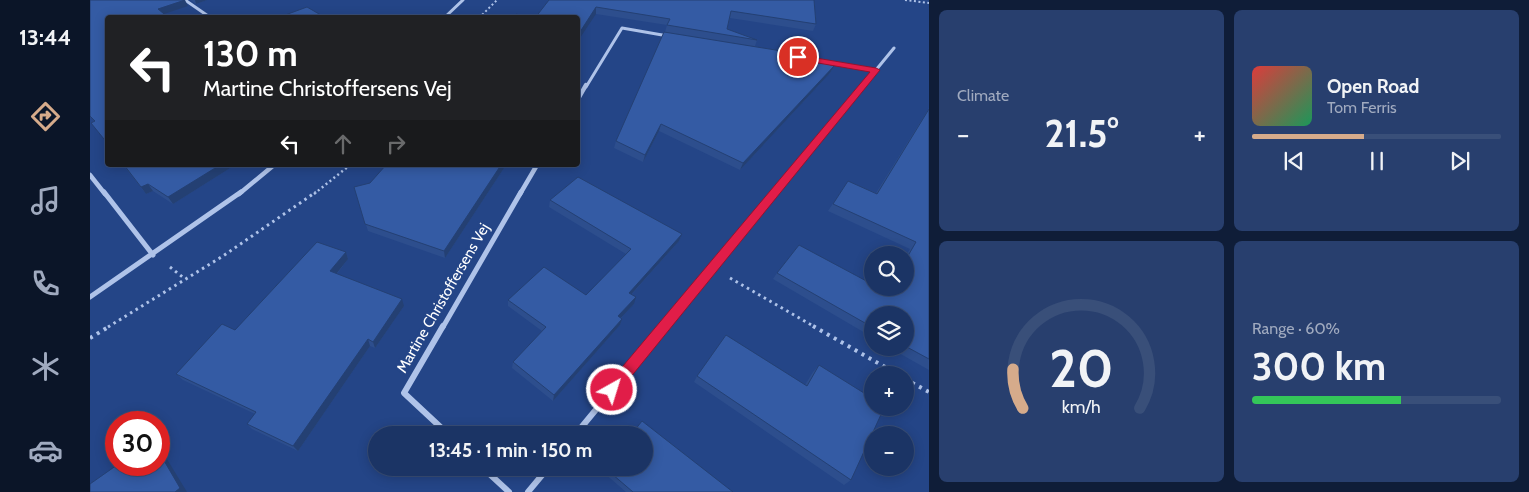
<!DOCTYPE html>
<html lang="en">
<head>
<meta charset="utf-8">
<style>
	:root { --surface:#1b3465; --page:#283f6e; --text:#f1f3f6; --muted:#a0aabf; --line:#394f79; --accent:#d6ab8b }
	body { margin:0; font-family:Cabin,sans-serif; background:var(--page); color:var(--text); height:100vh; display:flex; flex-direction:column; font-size:19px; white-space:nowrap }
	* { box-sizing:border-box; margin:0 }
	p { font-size:16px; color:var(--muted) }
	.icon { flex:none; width:28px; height:28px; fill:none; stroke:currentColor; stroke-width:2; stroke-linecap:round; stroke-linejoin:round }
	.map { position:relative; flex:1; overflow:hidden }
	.sheet { display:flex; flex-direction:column; gap:10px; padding:10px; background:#0f1d38; width:600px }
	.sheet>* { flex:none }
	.guide { position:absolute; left:15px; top:15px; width:475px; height:152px; border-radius:5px; box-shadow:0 2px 12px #0003,0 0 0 1px var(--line); background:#202124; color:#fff; overflow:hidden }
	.buttons { position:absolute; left:774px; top:246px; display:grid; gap:10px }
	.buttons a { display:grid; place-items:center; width:50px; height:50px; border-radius:50%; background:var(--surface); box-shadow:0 2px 12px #0003,0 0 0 1px var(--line); font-size:25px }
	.speed { position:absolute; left:15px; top:411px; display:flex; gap:10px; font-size:25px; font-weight:700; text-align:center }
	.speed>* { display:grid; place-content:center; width:65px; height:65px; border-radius:50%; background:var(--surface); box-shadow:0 2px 12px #0003,0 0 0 1px var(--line); line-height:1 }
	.speed .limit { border:8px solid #d22; background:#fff; color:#111 }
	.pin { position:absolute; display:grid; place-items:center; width:42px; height:42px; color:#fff; margin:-21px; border:2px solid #fff; border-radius:50%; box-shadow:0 1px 5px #0007 }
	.me { position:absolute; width:55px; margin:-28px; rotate:39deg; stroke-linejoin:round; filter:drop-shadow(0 0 4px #0008) }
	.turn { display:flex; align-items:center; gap:18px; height:105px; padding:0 15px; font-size:22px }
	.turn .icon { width:65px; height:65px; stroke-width:2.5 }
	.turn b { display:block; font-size:35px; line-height:42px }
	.lanes { display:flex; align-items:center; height:48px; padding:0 15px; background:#0003; justify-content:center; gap:25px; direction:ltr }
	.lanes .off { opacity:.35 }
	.big { font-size:38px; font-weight:700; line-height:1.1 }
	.sheet .widget { flex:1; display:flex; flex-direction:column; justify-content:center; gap:8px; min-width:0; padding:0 18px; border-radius:8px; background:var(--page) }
	.sheet .dial { align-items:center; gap:0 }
	.dial svg { height:130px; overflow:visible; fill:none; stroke:var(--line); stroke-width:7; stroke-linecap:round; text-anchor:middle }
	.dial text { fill:var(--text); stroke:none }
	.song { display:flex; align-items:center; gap:15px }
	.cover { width:60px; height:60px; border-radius:8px; background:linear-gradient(135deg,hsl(0 70% 55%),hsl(150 70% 35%)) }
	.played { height:5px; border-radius:2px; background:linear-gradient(90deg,var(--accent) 45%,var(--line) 45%) }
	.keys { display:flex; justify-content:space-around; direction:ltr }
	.heat { display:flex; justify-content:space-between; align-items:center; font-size:28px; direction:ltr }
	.charge { height:8px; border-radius:4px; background:linear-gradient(90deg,#34c759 60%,var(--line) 0) }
	.sheet .tiles { flex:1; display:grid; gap:10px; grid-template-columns:repeat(2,1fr) }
	.trip { position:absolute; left:278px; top:426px; width:285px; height:50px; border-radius:25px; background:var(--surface); box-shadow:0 2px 12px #0003,0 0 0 1px var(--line); font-weight:700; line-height:50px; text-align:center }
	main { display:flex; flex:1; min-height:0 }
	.dock { display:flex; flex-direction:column; width:90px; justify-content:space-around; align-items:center; background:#0b1528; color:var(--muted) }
	.dock .icon { width:35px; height:35px }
	.dock .active { color:var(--accent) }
	.dock b { font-size:22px; color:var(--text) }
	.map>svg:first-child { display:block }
</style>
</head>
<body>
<main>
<nav class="dock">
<b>13:44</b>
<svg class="icon active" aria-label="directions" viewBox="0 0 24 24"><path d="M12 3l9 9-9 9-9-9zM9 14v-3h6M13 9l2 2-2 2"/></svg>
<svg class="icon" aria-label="music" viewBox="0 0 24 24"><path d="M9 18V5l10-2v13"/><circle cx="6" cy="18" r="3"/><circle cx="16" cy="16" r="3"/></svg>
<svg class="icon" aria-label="phone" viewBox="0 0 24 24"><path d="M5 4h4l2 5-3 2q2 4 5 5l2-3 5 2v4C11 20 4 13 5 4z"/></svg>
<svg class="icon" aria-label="climate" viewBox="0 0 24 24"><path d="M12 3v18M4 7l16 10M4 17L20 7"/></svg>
<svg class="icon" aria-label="car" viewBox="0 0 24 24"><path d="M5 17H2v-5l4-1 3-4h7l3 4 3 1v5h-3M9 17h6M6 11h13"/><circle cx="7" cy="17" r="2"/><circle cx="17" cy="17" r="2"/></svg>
</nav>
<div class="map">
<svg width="839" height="492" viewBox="0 0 839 492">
	<rect width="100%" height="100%" fill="#244587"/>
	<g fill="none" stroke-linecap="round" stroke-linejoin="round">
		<path stroke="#afc3e9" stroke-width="2" stroke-dasharray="2 2.5" stroke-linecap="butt" d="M815 0 839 3
			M389 18 407 0"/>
		<path stroke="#afc3e9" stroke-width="2.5" stroke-dasharray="2 3" stroke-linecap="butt" d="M224 194 260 165"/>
		<path stroke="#afc3e9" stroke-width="3" stroke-dasharray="2.5 4" stroke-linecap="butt" d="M80 267 95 279
			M640 278 725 327
			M18 327 133 256 226 192"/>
		<path stroke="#afc3e9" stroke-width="4" stroke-dasharray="3 5" stroke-linecap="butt" d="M723 326 809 375
			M0 338 20 326
			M815 379 839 392"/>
		<path stroke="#afc3e9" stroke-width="3" d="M95 0 121 18
			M354 18 373 0
			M720 59 786 70
			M496 87 532 28 578 36
			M772 87 804 48"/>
		<path stroke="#afc3e9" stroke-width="4.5" d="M488 99 496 85
			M0 175 15 194
			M149 194 184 165
			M430 194 447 165
			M684 194 773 85"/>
		<path stroke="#afc3e9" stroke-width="5" d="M14 192 63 255
			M0 297 151 192
			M353 327 431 192
			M574 327 685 192"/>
		<path stroke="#afc3e9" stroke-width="6" d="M353 326 314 393 359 435
			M485 435 575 326
			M393 468 419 492
			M438 492 458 468"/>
	</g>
	<path fill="#2d4e8d" d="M100 0H117L106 4Z
		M459 0H724L726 24 723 31 640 18 637 29 667 40 665 46 744 66 740 73 650 170 569 131 553 162 524 148 526 141 575 32 577 25 506 14Z
		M839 108V370L800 348H815V315H782V337L683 279 687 273 796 291 798 288H815V257L820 249 738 211 758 181 786 193Z
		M33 165H145L83 204 63 191 56 194Z
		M416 165 355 258 278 231 264 187Z
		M460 200 592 234 589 241 542 294 544 304 531 318 532 319 530 325 463 401 422 368 423 362 452 331 418 306V300L496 295 536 254 459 207Z
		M256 252 258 259 247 274 314 306 285 348 280 346 208 451 162 429 157 424 165 414 93 380 86 374 145 330Z
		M729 365 761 480 754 485 604 382 607 376 715 385 723 372Z
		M515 468 643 492H536L513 472Z"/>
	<path fill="#244073" d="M95 0 98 6 71 15 68 9Z
		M105 0H117L106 4Z
		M506 7V14L488 41V35Z
		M744 66 740 73 650 170 653 163Z
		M571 124 569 131 553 162 555 155Z
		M130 165H145L83 204 78 197Z
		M411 165H416L355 258 354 251Z
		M58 184 63 191 56 194 51 187Z
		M592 234 589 241 537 299 539 293Z
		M256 252 258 259 243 278 240 271Z
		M546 297 544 304 526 323 528 316Z
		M312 299 314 306 285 348 283 342Z
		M532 319 530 325 463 401 464 395Z
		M278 339 280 346 208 451 203 446Z
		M69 446 97 492H85L69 452Z"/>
	<path fill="#345ba4" stroke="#244073" d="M0 0H95L68 9 79 18H18V144L1 123 5 121 0 116Z
		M459 0H724L726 24 641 11 637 29 667 40 577 25 580 19 506 7 488 35V18H445Z
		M217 7 236 18H187Z
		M426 14 442 18H424Z
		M574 32 704 53 744 66 653 163 571 124 555 155 526 141Z
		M839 109V359L815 346V315H782V327L687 273 709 245 782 284V288H788L798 292 800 288H815V261L826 242 743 204 758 181 787 194Z
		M34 165H130L78 197 58 184 51 187Z
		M296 165H411L354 251 275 224 264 187 280 183Z
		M488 177 592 234 539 293 546 297 528 316 532 319 464 395 423 362 456 327 418 300 454 267 496 295 541 249 460 200Z
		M227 242 256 252 240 271 312 299 283 342 278 339 203 446 157 424 166 412 86 374 132 324 145 330Z
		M636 335 717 386 729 365 782 398V408H794L761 480 607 376Z
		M552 421 643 492H543L515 468H554V435H541Z
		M69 452 90 488 85 492H0V484L27 465H69Z"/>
	<path fill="#e11d48" stroke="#92132f" d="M708 55 786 68 790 70 527 394 522 396 517 394 515 390 517 385 780 72 705 59V56Z"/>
	<g text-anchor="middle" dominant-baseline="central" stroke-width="5" stroke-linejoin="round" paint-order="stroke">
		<g font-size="15" fill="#fff" stroke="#244587">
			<text transform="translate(353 298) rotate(-60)">Martine Christoffersens Vej</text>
		</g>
	</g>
</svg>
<div class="buttons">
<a><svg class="icon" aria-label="search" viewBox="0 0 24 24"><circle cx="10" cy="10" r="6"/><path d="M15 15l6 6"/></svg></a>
<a><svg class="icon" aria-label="layers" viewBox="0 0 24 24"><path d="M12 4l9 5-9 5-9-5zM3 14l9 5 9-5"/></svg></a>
<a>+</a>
<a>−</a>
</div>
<div class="speed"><div class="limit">30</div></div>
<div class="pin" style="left:708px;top:57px;background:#d93025"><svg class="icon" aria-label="arrive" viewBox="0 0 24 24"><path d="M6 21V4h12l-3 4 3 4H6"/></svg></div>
<svg class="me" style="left:522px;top:390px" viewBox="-20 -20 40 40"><circle r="17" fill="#e11d48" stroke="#fff" stroke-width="3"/><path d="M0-11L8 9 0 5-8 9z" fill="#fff"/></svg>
<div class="trip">13:45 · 1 min · 150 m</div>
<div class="guide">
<div class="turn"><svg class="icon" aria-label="left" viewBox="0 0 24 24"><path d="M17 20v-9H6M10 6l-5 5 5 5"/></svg><div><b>130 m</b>Martine Christoffersens Vej</div></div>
<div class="lanes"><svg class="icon" aria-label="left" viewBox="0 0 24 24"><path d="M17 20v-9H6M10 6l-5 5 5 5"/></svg><svg class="icon off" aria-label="ahead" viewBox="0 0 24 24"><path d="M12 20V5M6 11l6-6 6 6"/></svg><svg class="icon off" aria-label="right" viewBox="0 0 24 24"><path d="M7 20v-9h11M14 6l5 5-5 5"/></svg></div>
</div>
</div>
<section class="sheet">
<div class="tiles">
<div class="widget"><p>Climate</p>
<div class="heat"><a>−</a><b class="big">21.5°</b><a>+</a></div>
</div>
<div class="widget">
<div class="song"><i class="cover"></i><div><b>Open Road</b><p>Tom Ferris</p></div></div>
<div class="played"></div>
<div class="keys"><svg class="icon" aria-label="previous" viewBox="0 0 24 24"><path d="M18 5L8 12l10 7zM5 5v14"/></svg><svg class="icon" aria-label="pause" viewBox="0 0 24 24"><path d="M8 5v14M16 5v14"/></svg><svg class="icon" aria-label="next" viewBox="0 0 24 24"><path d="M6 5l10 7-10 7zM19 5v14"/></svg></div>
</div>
<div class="widget dial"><svg viewBox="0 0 100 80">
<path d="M14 69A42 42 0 1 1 86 69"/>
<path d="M14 69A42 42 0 0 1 8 45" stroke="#d6ab8b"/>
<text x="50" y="56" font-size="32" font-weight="700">20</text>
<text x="50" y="72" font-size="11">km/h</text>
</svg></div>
<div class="widget"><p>Range · 60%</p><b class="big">300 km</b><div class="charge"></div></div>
</div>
</section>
</main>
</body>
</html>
